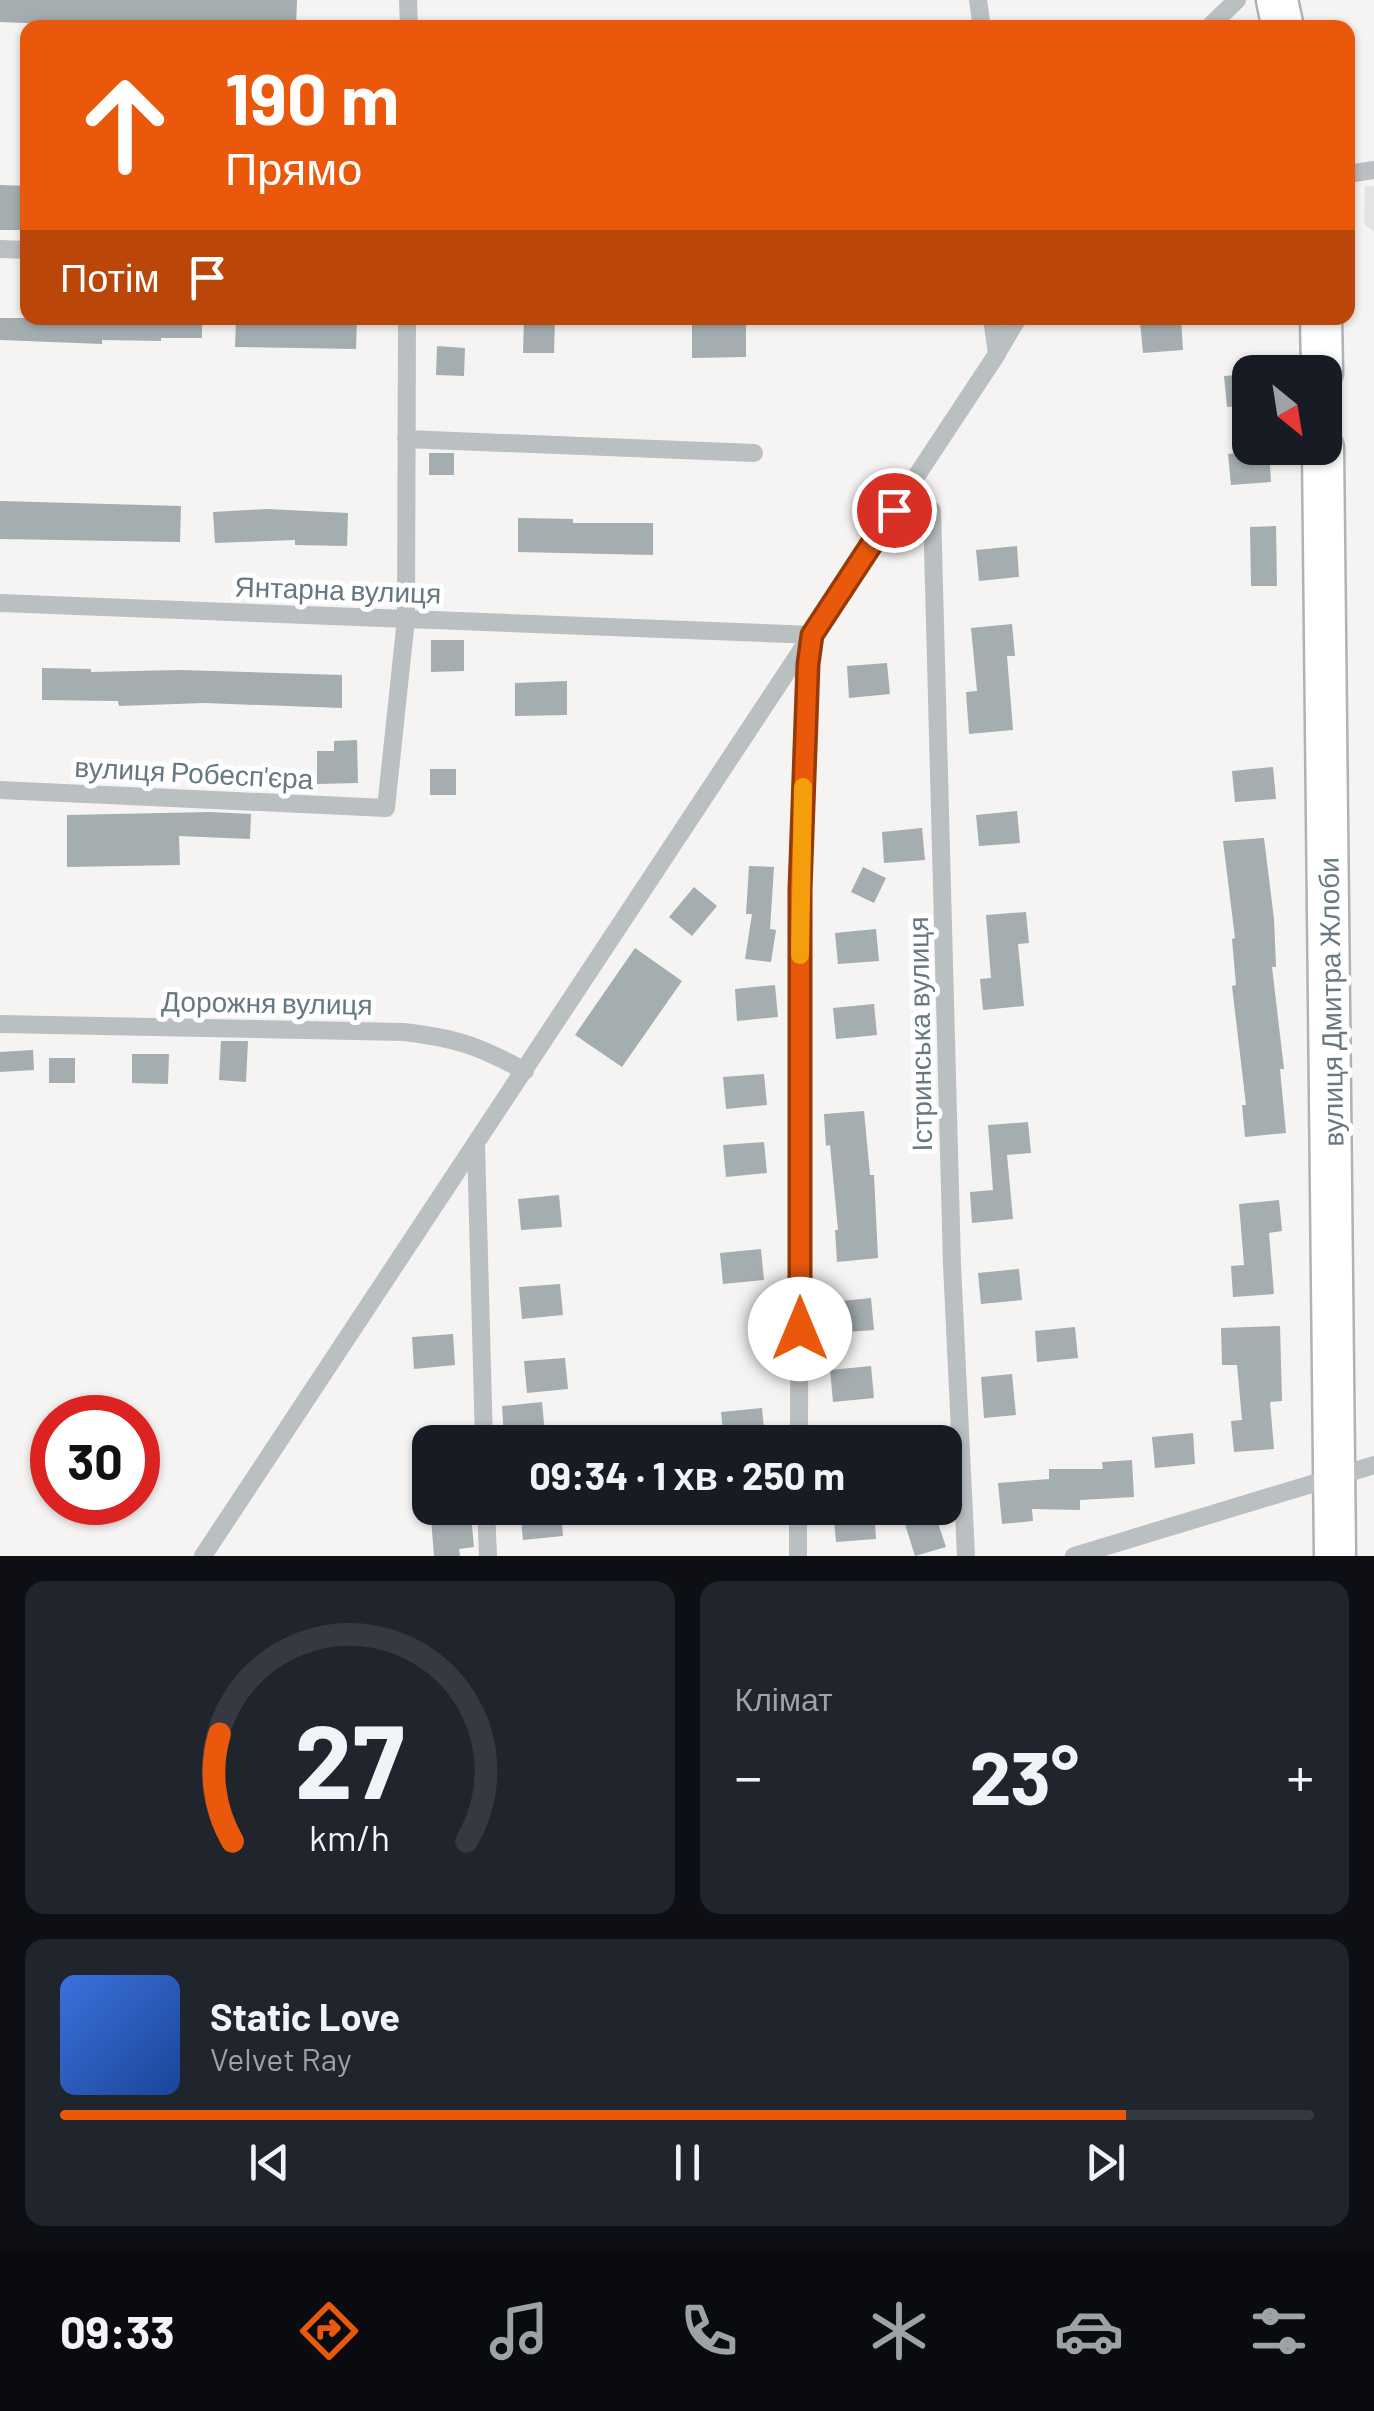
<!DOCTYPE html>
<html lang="uk">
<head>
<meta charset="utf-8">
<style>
	:root { --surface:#171b24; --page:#20242c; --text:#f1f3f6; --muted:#9ea1a6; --line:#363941; --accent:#ea580c }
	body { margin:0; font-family:Barlow,sans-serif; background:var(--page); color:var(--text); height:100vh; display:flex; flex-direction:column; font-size:38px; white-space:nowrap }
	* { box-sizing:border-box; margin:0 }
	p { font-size:32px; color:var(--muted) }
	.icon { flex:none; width:55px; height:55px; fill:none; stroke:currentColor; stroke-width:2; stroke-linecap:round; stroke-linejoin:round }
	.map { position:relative; height:1556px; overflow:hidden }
	.drawer { display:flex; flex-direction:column; gap:25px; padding:25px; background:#0d0f14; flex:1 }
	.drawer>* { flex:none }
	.top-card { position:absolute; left:20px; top:20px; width:1335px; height:305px; border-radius:20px; box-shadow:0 2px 8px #0004; background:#ea580c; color:#fff; overflow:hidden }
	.needle { width:65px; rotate:150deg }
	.fabs { position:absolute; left:1232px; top:355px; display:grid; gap:20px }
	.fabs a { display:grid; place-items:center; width:110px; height:110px; border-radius:20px; background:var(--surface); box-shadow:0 2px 8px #0004; font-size:50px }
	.speed { position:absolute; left:30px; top:1395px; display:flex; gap:20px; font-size:50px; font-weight:700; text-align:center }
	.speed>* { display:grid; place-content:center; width:130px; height:130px; border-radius:50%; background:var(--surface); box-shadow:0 2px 8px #0004; line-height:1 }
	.speed .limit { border:15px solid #d22; background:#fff; color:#111 }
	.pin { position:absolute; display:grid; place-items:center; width:85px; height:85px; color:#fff; margin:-42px; border:5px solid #fff; border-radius:50%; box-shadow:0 2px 10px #0007 }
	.me { position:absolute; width:110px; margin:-55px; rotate:0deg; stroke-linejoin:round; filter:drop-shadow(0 0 8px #0008) }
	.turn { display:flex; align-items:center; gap:35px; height:210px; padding:0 40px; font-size:45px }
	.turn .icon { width:130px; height:130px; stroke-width:2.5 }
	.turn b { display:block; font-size:70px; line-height:85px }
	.then { display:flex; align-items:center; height:95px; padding:0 40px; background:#0003; gap:20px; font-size:38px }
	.big { font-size:75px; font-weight:700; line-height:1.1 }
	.drawer .card { flex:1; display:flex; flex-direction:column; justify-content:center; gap:15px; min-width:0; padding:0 35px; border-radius:20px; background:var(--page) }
	.drawer .dial { align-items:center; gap:0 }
	.dial svg { height:260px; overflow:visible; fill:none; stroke:var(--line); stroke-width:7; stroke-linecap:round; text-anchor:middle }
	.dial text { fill:var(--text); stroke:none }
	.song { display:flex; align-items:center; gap:30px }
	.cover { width:120px; height:120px; border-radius:15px; background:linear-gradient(135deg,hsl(220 70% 55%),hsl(220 70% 35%)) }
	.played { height:10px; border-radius:5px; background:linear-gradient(90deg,var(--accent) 85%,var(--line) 85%) }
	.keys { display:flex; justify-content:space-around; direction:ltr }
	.heat { display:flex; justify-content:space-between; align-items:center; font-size:55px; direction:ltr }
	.drawer .tiles { flex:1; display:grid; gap:25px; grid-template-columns:1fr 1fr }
	.card:last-child { grid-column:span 2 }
	.trip { position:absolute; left:412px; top:1425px; width:550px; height:100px; border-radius:20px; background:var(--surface); box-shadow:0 2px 8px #0004; font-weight:700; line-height:100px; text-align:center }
	.dock { display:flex; height:160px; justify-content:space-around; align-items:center; background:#090b0e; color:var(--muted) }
	.dock .icon { width:70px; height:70px }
	.dock .on { color:var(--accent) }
	.dock b { font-size:45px; color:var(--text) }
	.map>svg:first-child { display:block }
</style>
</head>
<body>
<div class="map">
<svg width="1374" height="1556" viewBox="0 0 1374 1556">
	<rect width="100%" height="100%" fill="#f5f4f2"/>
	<path fill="#e3e4e2" d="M1365 186H1374V232L1364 224Z"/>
	<path fill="#a4adb0" d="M0 0H297L296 28H150L0 22Z
		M0 185 28 186V230H0Z
		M0 318H202V338H161V341L102 340V344L0 340Z
		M236 318H357L356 349 235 347Z
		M1181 318 1183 350 1143 353 1140 322Z
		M524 319 555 320 554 353H523Z
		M692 325H746V357L692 358Z
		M437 346 465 348 464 376 436 375Z
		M1250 374V405L1227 407 1224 376Z
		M1269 450 1271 482 1231 485 1228 454Z
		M429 453H454V475H429Z
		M0 501 181 506 180 542 0 539Z
		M267 509 348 513 347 546 295 545V540L215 543 213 512Z
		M518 518 573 519V523H653V555L518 552Z
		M1276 526 1277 586H1251L1250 527Z
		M1017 546 1019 577 979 581 976 550Z
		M1012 624 1015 656H1007L1013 730 969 734 966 692 977 691 971 628Z
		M431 640H464V671L431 672Z
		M887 663 890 694 849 698 847 666Z
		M42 668 91 669V672L179 670 342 675V708L204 703 119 706 118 701 42 700Z
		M567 681V715L515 716V683Z
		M357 740 358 783 317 784V751H334V741Z
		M1273 767 1276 799 1235 802 1232 771Z
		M430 769H456V795H430Z
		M1017 811 1020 843 979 846 976 815Z
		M210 812 251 814 250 839 179 836 180 865 67 867V815Z
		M922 828 925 860 884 863 882 832Z
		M1264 838 1274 919 1276 967H1272L1284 1069H1280L1286 1133 1245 1137 1242 1105H1246L1232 986 1236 985 1232 939 1235 938 1223 841Z
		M749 866 774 867 770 929 776 930 771 962 745 959 752 914H746Z
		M863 867 886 878 874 903 851 892Z
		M694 887 717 906 692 936 669 917Z
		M1026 912 1029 943 1018 944 1024 1006 983 1010 980 979 991 978 986 915Z
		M876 929 879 961 838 964 835 933Z
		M635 948 682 981 622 1067 575 1035Z
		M775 985 778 1017 737 1021 735 989Z
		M874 1004 877 1035 836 1039 833 1008Z
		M221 1041H248L246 1082 219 1080Z
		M33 1050 34 1070 0 1072V1052Z
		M132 1054H169L168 1084 132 1083Z
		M49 1058H75V1083H49Z
		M764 1074 767 1105 726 1109 723 1077Z
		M864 1111 870 1175H874L878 1258 837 1262 835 1230H838L830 1145 826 1146 824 1114Z
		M1028 1122 1031 1153 1007 1155 1013 1219 972 1223 970 1192 993 1190 988 1125Z
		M764 1142 767 1173 726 1177 723 1145Z
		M559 1195 562 1227 521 1230 518 1199Z
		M1279 1200 1282 1231 1269 1233 1274 1294 1233 1297 1231 1266 1244 1265 1239 1204Z
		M761 1249 764 1280 723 1284 720 1253Z
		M1019 1269 1022 1300 981 1304 978 1273Z
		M560 1284 563 1315 522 1319 519 1287Z
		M871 1298 874 1330 833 1333 831 1302Z
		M1280 1326 1282 1401 1270 1402 1274 1449 1234 1452 1231 1421 1242 1420 1237 1365H1222L1221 1328Z
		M1075 1327 1078 1358 1037 1362 1035 1331Z
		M453 1334 455 1365 414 1369 412 1337Z
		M565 1358 568 1389 527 1393 524 1361Z
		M871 1366 874 1398 833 1402 830 1370Z
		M1012 1374 1016 1415 984 1418 981 1377Z
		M542 1402 545 1434 504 1438 502 1406Z
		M762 1408 765 1440 724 1442 721 1412Z
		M1193 1433 1195 1464 1155 1468 1152 1437Z
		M1132 1460 1134 1497 1080 1500V1510L1032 1509 1033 1521 1002 1524 998 1483 1049 1479V1469H1103L1102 1462Z
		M561 1508 563 1536 523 1540 520 1509Z
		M874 1508 876 1539 836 1542 833 1511Z
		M933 1508 946 1547 915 1556 903 1518Z
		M471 1516 474 1547 459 1549 460 1556H434L431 1519Z"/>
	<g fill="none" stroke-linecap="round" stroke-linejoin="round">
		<defs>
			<path id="major" d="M1277 0 1283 28
				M1321 318 1322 372
				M1323 448 1335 1556"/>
		</defs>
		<use href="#major" stroke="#aeb3b6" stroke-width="45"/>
		<path stroke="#babfc1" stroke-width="18" d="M408 0 409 28
			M978 0 982 28
			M1208 28 1237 0
			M1348 174 1374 170
			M0 249 28 250
			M997 353 1018 318
			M406 439 754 453
			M932 510 952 1265 966 1556
			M0 603 812 635 806 692 800 890 799 1442
			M0 790 386 808 406 619 407 318
			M0 1024 404 1032C456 1038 479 1046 525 1071
			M476 1145 484 1442
			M486 1508 488 1556
			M203 1556 997 354 992 318
			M798 1556V1508
			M1074 1556 1374 1465"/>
		<use href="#major" stroke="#fff" stroke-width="40"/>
	</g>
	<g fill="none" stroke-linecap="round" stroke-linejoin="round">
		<defs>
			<path id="route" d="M800 1329V890L808 664 812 635 894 510"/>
		</defs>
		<use href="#route" stroke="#983908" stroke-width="25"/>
		<use href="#route" stroke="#ea580c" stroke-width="18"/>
		<path stroke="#f59e0b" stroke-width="18" d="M800 955 803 787"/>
	</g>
	<g text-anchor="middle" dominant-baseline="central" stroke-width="10" stroke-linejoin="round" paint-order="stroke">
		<g font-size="28" fill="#677980" stroke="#fff">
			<text transform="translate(338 589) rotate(2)">Янтарна вулиця</text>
			<text transform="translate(194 772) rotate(3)">вулиця Робесп'єра</text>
			<text transform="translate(267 1002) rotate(1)">Дорожня вулиця</text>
			<text transform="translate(1330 1002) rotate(-91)">вулиця Дмитра Жлоби</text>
			<text transform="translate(919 1034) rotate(-91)">Істринська вулиця</text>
		</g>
	</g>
</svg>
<div class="fabs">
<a><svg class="needle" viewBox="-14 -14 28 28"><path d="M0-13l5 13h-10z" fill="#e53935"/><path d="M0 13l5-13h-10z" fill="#9ea1a6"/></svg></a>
</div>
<div class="speed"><div class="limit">30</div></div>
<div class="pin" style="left:894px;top:510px;background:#d93025"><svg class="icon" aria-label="arrive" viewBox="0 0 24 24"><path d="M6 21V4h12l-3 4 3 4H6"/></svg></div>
<svg class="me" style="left:800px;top:1329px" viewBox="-20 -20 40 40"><circle r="19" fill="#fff"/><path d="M0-13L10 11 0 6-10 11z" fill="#ea580c"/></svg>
<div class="trip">09:34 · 1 хв · 250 m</div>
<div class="top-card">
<div class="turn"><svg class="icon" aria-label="ahead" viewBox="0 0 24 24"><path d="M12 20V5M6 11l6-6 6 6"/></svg><div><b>190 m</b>Прямо</div></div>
<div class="then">Потім<svg class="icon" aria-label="arrive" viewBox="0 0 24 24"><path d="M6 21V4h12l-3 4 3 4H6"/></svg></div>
</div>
</div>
<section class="drawer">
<div class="tiles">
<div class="card dial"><svg viewBox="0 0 100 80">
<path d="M14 69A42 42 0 1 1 86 69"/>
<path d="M14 69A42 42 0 0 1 10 36" stroke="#ea580c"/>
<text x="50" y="56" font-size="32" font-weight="700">27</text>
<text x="50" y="72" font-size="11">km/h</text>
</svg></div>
<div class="card"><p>Клімат</p>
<div class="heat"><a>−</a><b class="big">23°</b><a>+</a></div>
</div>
<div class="card">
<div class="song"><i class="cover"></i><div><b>Static Love</b><p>Velvet Ray</p></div></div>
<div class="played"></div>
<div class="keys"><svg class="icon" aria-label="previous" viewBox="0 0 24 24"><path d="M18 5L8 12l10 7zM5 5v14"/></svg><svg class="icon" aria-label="pause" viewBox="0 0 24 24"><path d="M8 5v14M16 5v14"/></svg><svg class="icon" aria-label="next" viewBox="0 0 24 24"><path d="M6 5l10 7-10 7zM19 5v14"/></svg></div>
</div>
</div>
</section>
<nav class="dock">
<b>09:33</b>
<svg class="icon on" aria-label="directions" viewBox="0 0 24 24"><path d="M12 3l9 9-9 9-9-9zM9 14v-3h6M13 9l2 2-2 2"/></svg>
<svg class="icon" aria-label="music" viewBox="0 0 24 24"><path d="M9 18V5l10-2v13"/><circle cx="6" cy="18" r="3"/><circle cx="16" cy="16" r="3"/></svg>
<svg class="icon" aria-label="phone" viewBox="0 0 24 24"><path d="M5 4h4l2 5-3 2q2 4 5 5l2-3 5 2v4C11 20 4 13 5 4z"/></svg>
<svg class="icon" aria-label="climate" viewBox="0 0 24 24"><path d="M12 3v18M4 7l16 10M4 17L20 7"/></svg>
<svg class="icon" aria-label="car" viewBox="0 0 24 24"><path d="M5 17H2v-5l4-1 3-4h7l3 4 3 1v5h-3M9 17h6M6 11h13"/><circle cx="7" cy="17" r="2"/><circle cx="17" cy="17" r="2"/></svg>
<svg class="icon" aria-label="filters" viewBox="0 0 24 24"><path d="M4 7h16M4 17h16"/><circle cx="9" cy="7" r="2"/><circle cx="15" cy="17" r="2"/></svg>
</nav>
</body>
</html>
